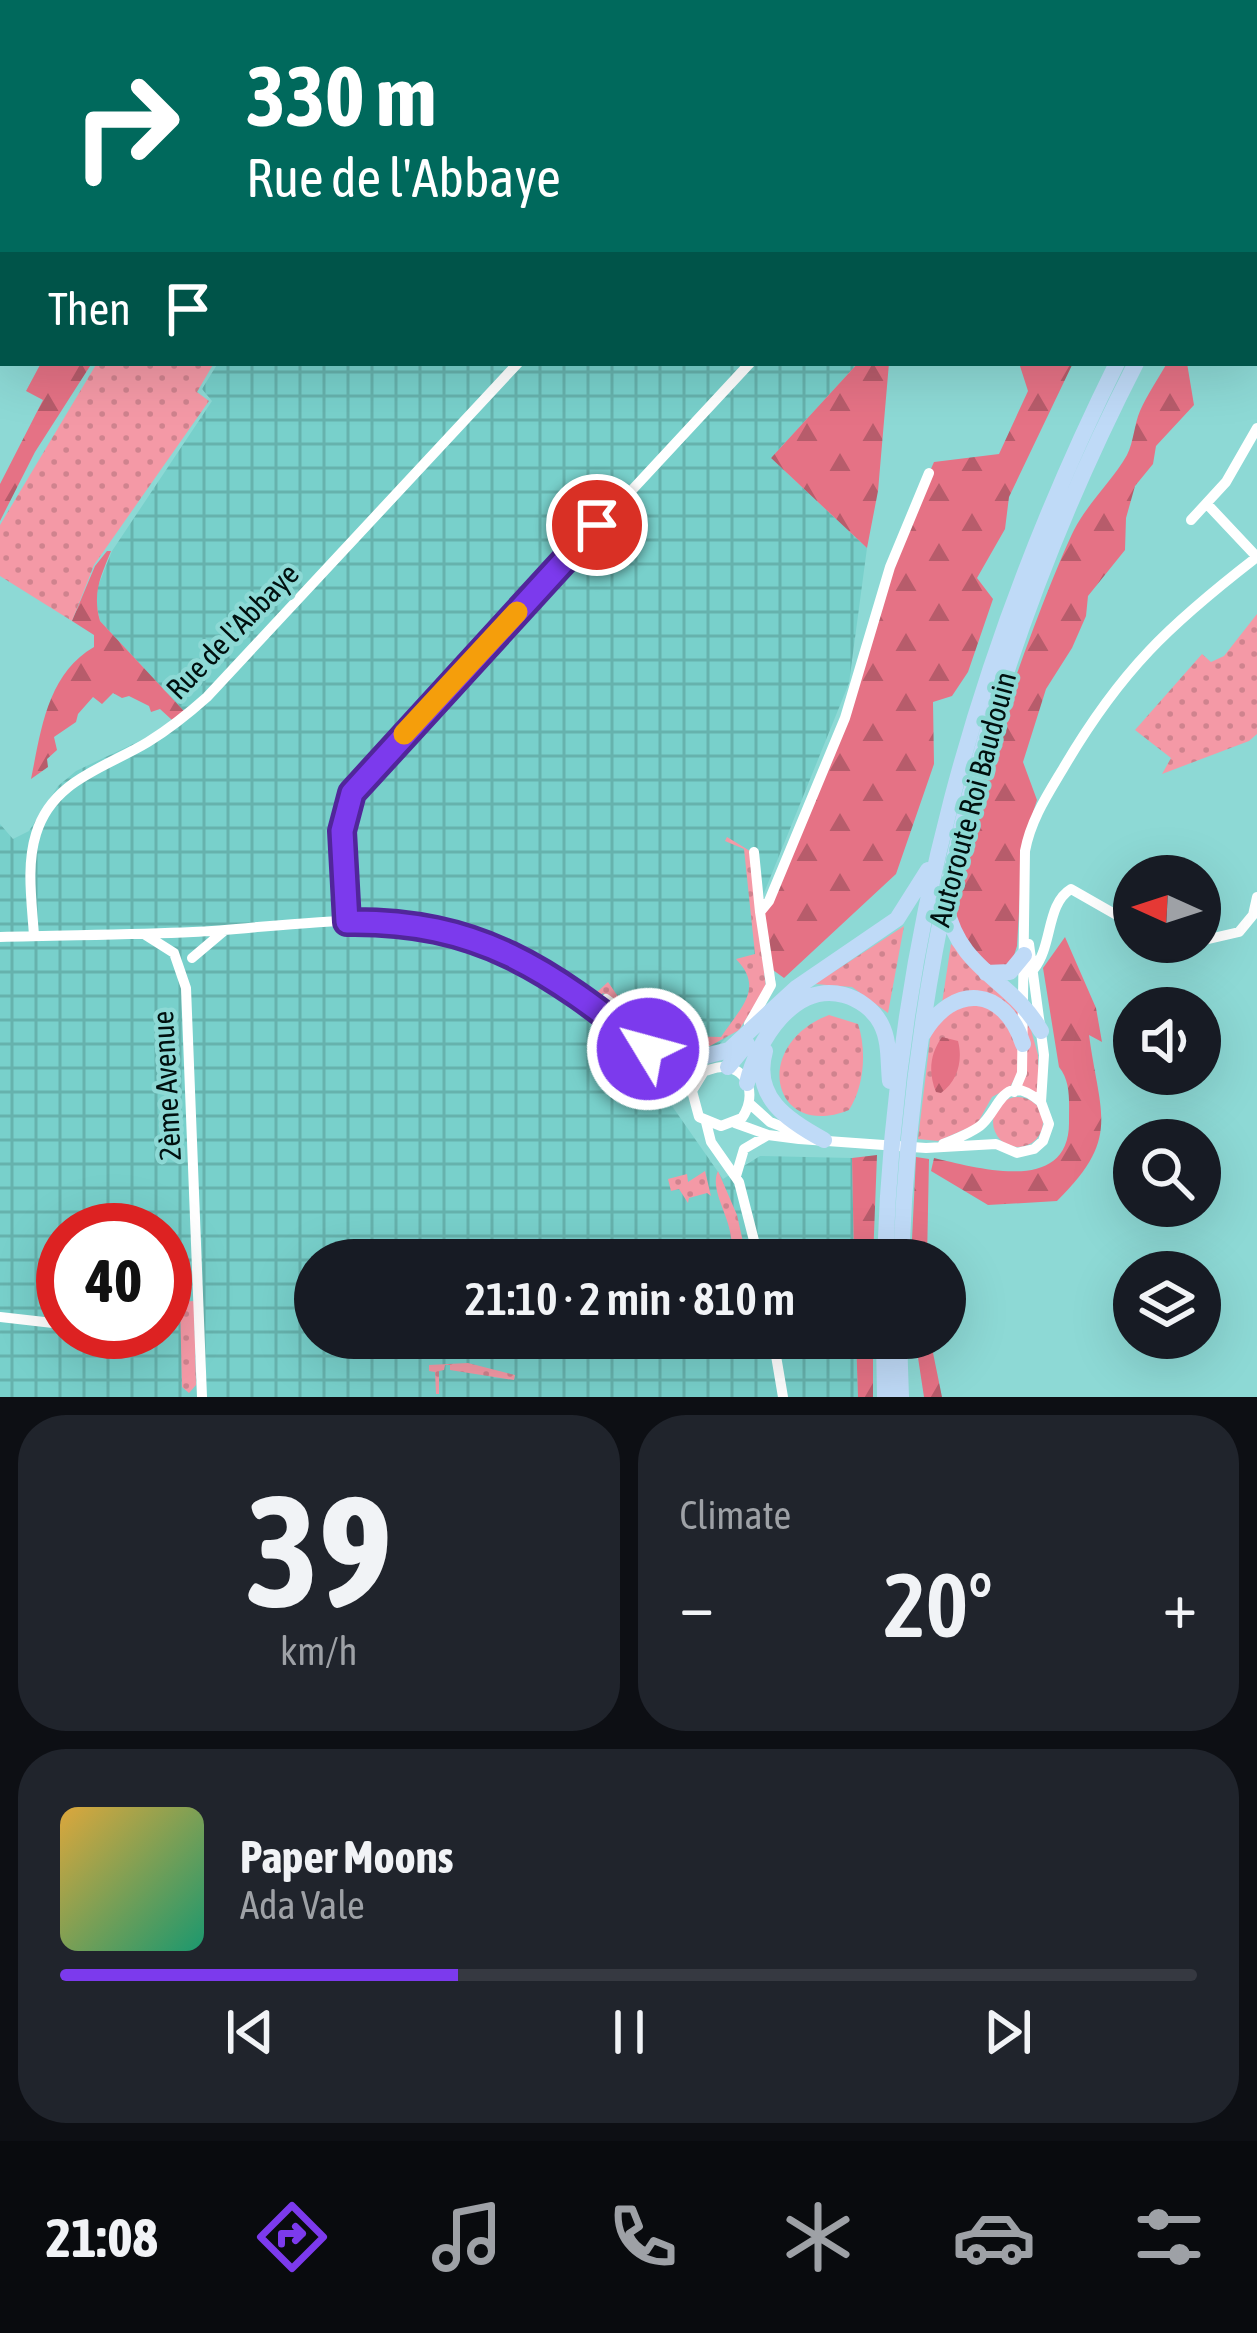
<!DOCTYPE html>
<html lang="en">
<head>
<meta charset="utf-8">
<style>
	:root { --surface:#171b24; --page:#20242c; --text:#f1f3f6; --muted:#9ea1a6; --line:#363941; --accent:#7c3aed }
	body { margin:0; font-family:"Asap Condensed",sans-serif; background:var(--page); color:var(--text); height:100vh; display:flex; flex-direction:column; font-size:45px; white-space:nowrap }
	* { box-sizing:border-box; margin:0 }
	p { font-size:39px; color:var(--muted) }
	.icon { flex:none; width:66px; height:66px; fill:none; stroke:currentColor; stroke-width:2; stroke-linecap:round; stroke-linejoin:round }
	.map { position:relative; height:1397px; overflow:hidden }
	.details { display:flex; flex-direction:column; gap:18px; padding:18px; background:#0d0f14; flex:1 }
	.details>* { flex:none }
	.top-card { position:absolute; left:0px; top:0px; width:1257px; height:366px; box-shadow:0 12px 48px #0002; background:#00695c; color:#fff; overflow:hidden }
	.needle { width:78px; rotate:273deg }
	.fabs { position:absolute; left:1113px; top:855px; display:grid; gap:24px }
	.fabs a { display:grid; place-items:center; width:108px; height:108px; border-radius:50%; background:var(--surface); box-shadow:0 12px 48px #0002; font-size:60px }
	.speed { position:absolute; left:36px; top:1203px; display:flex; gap:24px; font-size:60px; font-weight:700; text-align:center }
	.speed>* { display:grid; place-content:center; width:156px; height:156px; border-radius:50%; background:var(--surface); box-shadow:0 12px 48px #0002; line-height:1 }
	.speed .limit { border:18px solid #d22; background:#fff; color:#111 }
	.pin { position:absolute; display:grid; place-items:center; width:102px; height:102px; color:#fff; margin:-51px; border:6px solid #fff; border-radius:50%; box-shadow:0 3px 12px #0007 }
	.me { position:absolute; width:132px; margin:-66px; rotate:307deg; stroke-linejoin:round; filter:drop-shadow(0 0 9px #0008) }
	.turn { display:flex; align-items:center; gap:42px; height:252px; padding:0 48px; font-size:54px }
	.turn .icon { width:156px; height:156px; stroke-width:2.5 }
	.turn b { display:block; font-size:84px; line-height:102px }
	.then { display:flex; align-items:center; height:114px; padding:0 48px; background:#0003; gap:24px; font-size:45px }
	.big { font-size:90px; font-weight:600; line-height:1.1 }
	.details .card { flex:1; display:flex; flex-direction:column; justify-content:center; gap:18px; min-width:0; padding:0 42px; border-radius:48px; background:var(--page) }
	.details .dial { align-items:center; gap:0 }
	.dial b { font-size:156px; line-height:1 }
	.song { display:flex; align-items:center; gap:36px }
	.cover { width:144px; height:144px; border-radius:18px; background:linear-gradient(135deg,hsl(40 70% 55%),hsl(160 70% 35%)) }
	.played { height:12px; border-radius:6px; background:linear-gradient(90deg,var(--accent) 35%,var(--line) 35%) }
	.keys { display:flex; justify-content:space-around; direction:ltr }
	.heat { display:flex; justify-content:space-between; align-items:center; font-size:66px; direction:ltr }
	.details .tiles { flex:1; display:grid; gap:18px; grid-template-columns:1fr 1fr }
	.card:last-child { grid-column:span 2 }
	.trip { position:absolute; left:294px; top:1239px; width:672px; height:120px; border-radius:60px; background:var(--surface); box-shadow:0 12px 48px #0002; font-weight:600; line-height:120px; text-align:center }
	.tab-bar { display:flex; height:192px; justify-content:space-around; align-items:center; background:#090b0e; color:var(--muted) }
	.tab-bar .icon { width:84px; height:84px }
	.tab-bar .current { color:var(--accent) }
	.tab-bar b { font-size:54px; color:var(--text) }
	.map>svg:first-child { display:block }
</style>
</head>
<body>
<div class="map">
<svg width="1257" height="1397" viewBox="0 0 1257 1397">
	<defs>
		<pattern id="industrial-grid" width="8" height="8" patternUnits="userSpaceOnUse" patternTransform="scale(3)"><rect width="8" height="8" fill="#78d0cb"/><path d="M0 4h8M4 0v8" fill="none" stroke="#66b2ad"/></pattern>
		<pattern id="grass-dots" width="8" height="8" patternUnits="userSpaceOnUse" patternTransform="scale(3)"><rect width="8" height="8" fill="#f499a6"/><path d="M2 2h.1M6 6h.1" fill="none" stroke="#cf838e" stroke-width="1.8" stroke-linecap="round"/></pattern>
		<pattern id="forest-firs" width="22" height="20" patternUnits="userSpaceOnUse" patternTransform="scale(3)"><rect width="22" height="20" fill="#e57285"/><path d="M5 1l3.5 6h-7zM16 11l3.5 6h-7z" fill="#b75c6b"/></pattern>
	</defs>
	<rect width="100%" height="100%" fill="#8dd9d5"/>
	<path fill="url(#industrial-grid)" fill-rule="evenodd" d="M218 363H858L771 458 867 548 849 683 764 893V941L776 980 726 1038 665 1096 723 1179 760 1156 852 1158 854 1260H315V1338H856L858 1397H0V824L13 839 29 831 58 786 76 771 148 737 184 711 100 621 96 602 98 586 112 551 212 401 202 389ZM63 1230H165V1332H63Z"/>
	<path fill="url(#grass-dots)" d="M97 363H214L197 392 209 401 94 565 72 621 0 576V525Z
		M1257 614V734L1249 741 1162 774 1171 758 1135 730 1202 654 1211 662 1224 656Z
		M727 837 750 851 766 988 739 1030 710 1046 683 1047 650 1029 644 1020 603 993 599 997 596 993 608 982 617 995 678 1036 721 1037C740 1008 765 989 736 959L755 954 744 849 725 841Z
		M904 926 888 1013 852 987 815 984Z
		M951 944 1021 1007V1024L1008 1007 942 1003Z
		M960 1003 997 1008 1018 1044 1019 1070 1010 1087 992 1097 977 1124 938 1141 918 1139 931 1031Z
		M829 1015 858 1024C867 1051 864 1087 849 1110 772 1141 750 1045 829 1015Z
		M1028 1019 1038 1055 1039 1094 1021 1088Z
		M993 1122a25 25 0 1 1 50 0a25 25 0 1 1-50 0Z
		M705 1171 711 1196 707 1193 689 1198 688 1203 679 1189 671 1191 668 1179 687 1174 688 1182Z
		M718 1171 737 1215 747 1260 743 1255 729 1259C741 1227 707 1194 718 1171Z
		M194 1301 196 1385 189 1393 182 1387 180 1302Z
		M468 1363 515 1375 514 1380 450 1370V1365H445L444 1370 439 1371V1394H436L435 1372 429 1371V1365Z"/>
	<path fill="url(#forest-firs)" d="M41 363H92L35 452 0 521V484L43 400 26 391Z
		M858 363H889L878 491 867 548 771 458Z
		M1019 363H1073L1009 497 1005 529 977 578 993 599 968 672 952 696 933 702 934 764 896 874 784 978 773 970 764 908 816 791 904 530 934 462 999 454 1028 391Z
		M1167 363H1187L1194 405 1156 446 1153 464 1135 486 1126 518 1125 550 1088 596 1086 616 1072 648 1046 689 1023 762 1037 800 1023 843 1017 946 1011 965 997 969C982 960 965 951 958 932 937 876 1044 591 1074 530 1088 503 1112 481 1127 455 1134 441 1134 425 1140 411 1147 395 1158 379 1167 363Z
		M107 551H111C101 576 92 593 100 621L184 711 172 720 160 709 151 712 149 706 129 696 122 698 113 693 102 704 93 697 78 714 76 722 54 737 57 750 47 759 48 767 31 779C41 731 47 674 94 647V635L72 621 95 566Z
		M1065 937 1096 1008 1102 1042 1089 1035C1100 1116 1121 1138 1057 1201L988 1205 931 1171 934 1158C978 1168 1071 1196 1069 1120 1069 1101 1071 1082 1059 1067L1043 968Z
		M942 1037 958 1041C963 1060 958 1081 941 1093L936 1092C928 1072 930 1054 942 1037Z
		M877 1155 873 1260H854L852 1158Z
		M916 1157 929 1159 927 1260H911Z
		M856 1338H873V1397H858Z
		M915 1338H930L942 1397H924Z"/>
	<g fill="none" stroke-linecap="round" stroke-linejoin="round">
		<path stroke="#fff" stroke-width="10" d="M278 0V3
			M415 0 416 3
			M1043 0 1045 3
			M741 3 744 0
			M866 3 868 0
			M1254 5 1257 0
			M1254 57 1257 59
			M1254 245 1257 238
			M1254 274 1257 283
			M1191 520 1226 482 1257 428
			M754 852 760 912
			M347 923C344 879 331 823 358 785L750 363
			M144 934 174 953 186 988 202 1397
			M34 936C32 903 26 866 36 834 52 780 105 768 148 742 169 729 188 714 207 697L518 363
			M0 937C64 935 129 935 193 932 279 928 373 908 458 933 546 958 629 1028 692 1091
			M1200 941 1239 932 1253 915 1257 897
			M1163 942H1191
			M192 958 224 931
			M1034 969C1053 945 1046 904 1071 889L1134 925
			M596 1010 606 999 668 1045
			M749 1024 771 985 760 912 769 901 845 718 890 567 929 473
			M662 1057C673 1063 684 1071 697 1072 706 1073 714 1066 724 1067 752 1070 755 1099 742 1118L721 1126 699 1117 692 1091 703 1073
			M1014 1092 1022 1073 1025 851C1031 819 1048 794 1064 767 1121 670 1169 625 1257 557L1208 505
			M750 1104 770 1122 803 1135
			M706 1122 711 1142 739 1182 759 1260
			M735 1123 768 1135 799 1139 926 1148 996 1144 1017 1153 1034 1149 1043 1141 1049 1124 1041 1102 1044 1055 1029 944
			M943 1144C956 1139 969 1134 980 1126 1000 1111 1002 1069 1041 1102
			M736 1176 744 1149 768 1135
			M0 1317 53 1323
			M773 1338 783 1397"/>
		<path stroke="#bfdaf7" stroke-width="16" d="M1254 106 1257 101
			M1254 142 1257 136
			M946 906C960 972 1011 978 1041 1031
			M986 973 1010 972 1024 955
			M923 1034C953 983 1004 986 1023 1044
			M634 1039 690 1060 729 1050 796 988 897 919 928 870
			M765 1051C752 1097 787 1120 824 1140
			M728 1067 747 1044
			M747 1083C757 1041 794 981 844 995 859 999 874 1010 881 1024 890 1041 888 1063 890 1081
			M885 1260C895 941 976 648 1117 363
			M901 1260C913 945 992 644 1136 363
			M884 1338 885 1397
			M899 1338 901 1397"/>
	</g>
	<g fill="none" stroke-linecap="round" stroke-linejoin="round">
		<defs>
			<path id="route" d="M597 525 352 793 342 831 347 922C479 920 549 970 648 1049"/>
		</defs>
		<use href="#route" stroke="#51269a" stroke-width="30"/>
		<use href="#route" stroke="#7c3aed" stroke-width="21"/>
		<path stroke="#f59e0b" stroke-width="21" d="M404 734 517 612"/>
	</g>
	<g text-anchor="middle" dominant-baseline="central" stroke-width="9" stroke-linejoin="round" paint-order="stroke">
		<g font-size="30" fill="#00100f" stroke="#8dd9d5">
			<text transform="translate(232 631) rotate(-46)">Rue de l'Abbaye</text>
			<text transform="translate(972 799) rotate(-75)">Autoroute Roi Baudouin</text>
			<text transform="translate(166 1086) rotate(-93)">2ème Avenue</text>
		</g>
	</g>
</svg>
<div class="fabs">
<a><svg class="needle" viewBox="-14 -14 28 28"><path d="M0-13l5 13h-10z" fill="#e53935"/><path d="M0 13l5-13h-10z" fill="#9ea1a6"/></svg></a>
<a><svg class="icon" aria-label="sound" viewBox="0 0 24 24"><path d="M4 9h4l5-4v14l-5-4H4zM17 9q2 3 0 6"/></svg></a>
<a><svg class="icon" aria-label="search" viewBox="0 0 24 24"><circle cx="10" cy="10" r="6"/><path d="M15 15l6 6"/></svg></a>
<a><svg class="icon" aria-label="layers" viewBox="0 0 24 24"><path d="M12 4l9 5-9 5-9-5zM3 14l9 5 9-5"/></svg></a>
</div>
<div class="speed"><div class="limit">40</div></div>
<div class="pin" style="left:597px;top:525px;background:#d93025"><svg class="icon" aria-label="arrive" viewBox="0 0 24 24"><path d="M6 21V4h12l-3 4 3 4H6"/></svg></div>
<svg class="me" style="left:648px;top:1049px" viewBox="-20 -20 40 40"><circle r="17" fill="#7c3aed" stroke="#fff" stroke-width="3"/><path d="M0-11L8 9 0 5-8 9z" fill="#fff"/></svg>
<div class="trip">21:10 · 2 min · 810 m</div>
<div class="top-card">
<div class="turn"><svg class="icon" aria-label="right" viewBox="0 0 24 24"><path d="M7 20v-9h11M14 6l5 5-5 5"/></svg><div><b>330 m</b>Rue de l'Abbaye</div></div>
<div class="then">Then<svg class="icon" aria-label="arrive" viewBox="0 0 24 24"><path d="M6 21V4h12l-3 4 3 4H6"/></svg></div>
</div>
</div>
<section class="details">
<div class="tiles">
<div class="card dial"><b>39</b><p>km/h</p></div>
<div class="card"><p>Climate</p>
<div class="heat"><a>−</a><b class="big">20°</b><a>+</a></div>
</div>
<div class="card">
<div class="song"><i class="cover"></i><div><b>Paper Moons</b><p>Ada Vale</p></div></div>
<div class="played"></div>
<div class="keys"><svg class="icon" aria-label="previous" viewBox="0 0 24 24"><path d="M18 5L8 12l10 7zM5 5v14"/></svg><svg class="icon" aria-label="pause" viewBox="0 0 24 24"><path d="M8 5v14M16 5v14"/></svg><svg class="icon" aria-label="next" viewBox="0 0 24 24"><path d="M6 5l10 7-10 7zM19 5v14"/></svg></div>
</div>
</div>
</section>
<nav class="tab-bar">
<b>21:08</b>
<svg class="icon current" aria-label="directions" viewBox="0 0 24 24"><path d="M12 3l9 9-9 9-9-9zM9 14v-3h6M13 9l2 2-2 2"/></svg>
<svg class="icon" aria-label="music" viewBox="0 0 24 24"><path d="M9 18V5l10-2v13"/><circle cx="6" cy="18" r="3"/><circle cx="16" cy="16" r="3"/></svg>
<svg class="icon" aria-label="phone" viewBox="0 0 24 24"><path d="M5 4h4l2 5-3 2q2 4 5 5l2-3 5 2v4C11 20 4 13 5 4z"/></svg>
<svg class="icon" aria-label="climate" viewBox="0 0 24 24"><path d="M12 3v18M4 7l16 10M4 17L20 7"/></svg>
<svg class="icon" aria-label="car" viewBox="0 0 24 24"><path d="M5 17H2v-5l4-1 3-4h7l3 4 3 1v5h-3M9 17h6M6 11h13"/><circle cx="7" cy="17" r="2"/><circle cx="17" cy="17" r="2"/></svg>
<svg class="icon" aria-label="filters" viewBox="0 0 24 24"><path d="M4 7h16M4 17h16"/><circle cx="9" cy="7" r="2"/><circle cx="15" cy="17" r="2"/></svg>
</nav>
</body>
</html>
